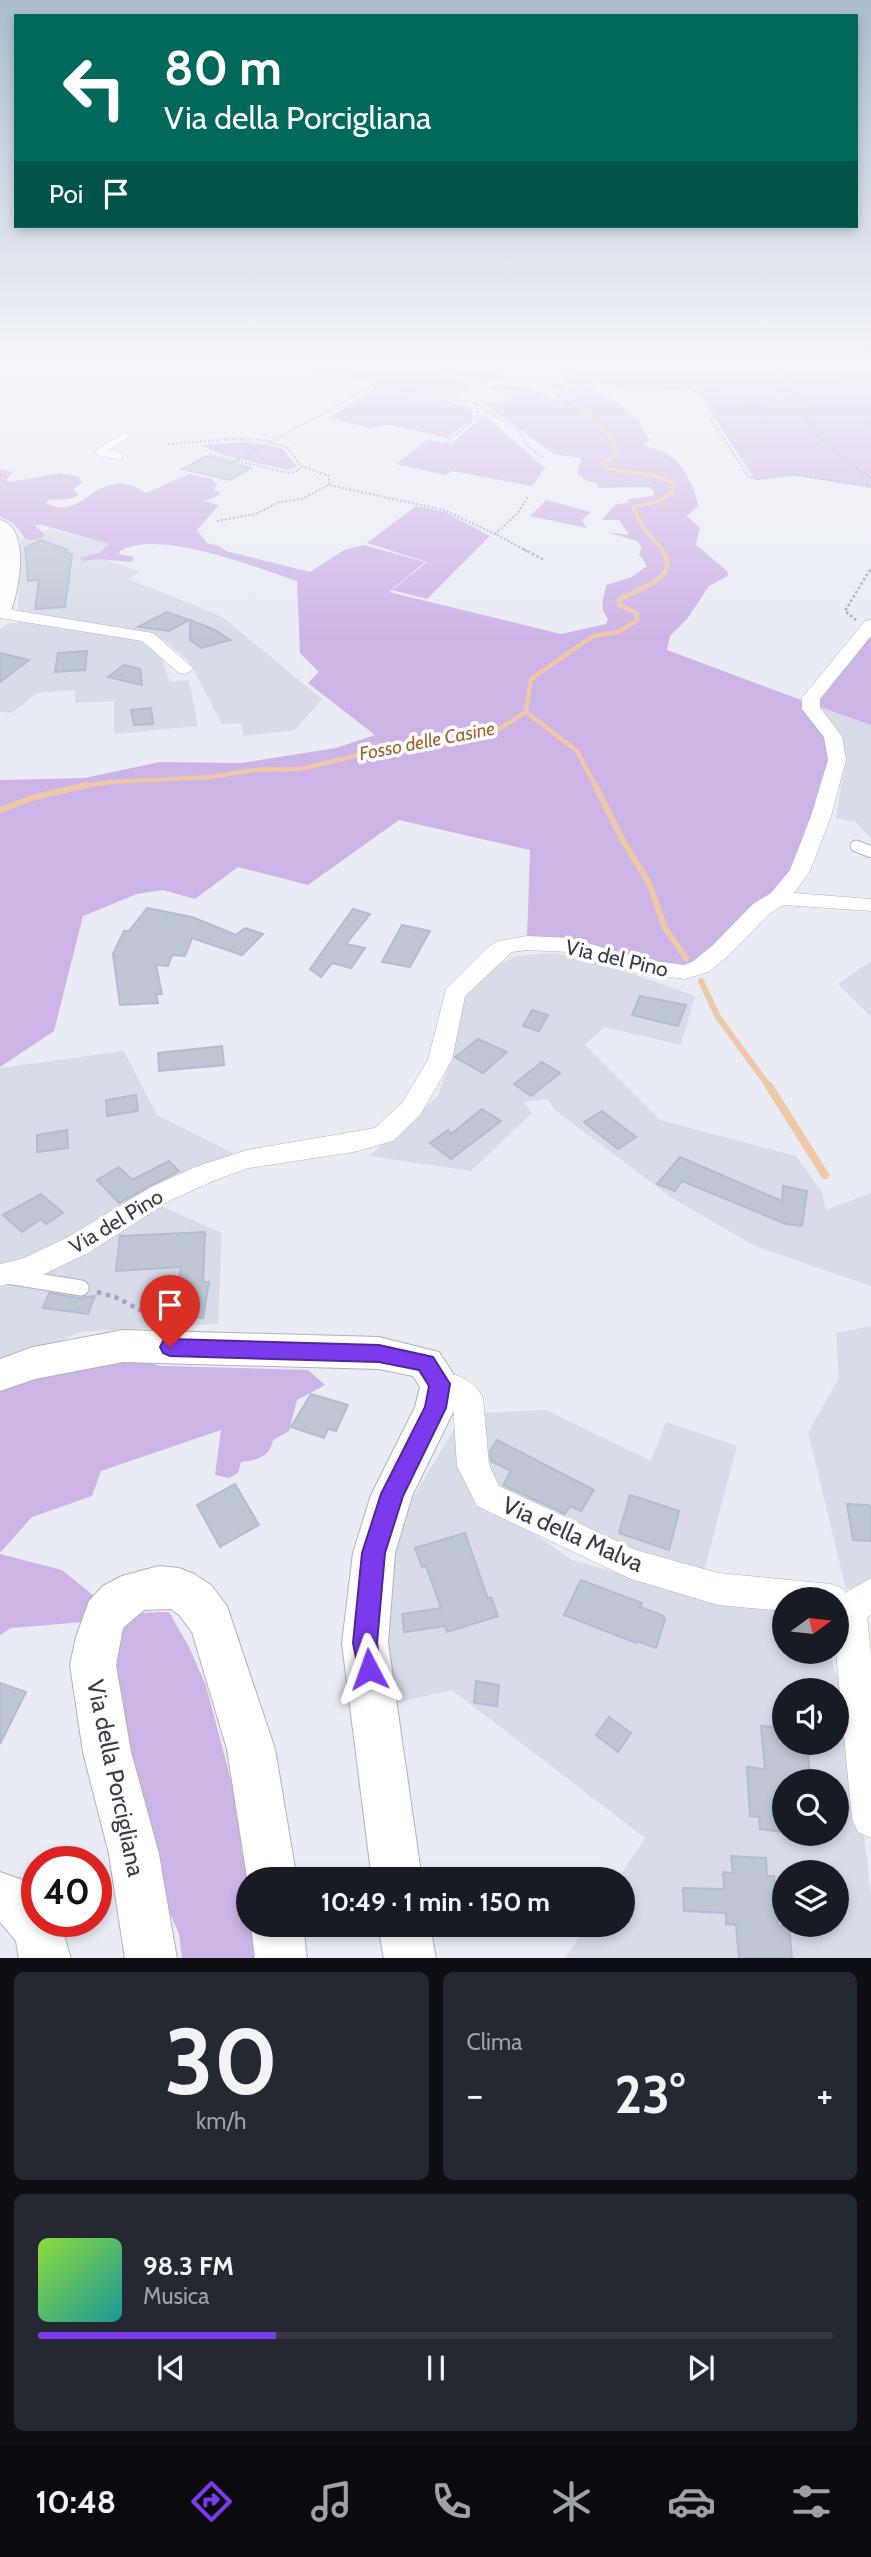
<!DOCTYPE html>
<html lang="it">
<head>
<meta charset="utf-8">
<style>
	:root { --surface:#171b24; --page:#242831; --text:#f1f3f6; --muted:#9ea1a6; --line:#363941; --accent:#7c3aed }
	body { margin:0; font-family:Cabin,sans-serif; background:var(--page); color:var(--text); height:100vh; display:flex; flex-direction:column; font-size:26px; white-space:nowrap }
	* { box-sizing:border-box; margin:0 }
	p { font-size:23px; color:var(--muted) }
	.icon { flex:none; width:38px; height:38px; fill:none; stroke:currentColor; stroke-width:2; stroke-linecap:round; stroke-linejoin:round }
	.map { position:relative; height:1958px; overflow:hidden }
	.details { display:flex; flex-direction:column; gap:14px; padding:14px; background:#0d0f14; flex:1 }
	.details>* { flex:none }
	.top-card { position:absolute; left:14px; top:14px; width:844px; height:214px; border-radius:0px; box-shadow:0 4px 10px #0003; background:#00695c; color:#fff; overflow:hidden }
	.needle { width:46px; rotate:75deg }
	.controls { position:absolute; left:772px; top:1587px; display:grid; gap:14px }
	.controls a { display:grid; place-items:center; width:77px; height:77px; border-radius:50%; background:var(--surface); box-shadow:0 4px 10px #0003; font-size:35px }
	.speed { position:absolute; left:21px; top:1846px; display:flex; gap:14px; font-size:35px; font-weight:700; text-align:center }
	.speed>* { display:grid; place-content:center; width:91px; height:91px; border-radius:50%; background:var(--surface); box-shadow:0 4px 10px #0003; line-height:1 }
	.speed .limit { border:10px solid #d22; background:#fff; color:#111 }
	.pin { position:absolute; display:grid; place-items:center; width:60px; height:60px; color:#fff; margin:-72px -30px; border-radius:50% 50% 50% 0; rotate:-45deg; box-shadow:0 0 7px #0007 }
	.pin .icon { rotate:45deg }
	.me { position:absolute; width:77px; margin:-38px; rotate:356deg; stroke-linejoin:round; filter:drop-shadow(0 0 5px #0008) }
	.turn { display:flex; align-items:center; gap:24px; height:147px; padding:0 35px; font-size:32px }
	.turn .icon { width:91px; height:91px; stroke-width:2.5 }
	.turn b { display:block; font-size:49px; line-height:60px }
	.then { display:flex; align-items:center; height:66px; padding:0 35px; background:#0003; gap:14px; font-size:26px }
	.big { font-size:52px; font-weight:700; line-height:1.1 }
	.details .widget { flex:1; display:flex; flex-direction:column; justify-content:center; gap:10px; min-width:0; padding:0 24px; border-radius:10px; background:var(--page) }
	.details .dial { align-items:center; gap:0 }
	.dial b { font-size:91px; line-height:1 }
	.song { display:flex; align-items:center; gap:21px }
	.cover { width:84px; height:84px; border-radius:10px; background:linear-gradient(135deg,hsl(90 70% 55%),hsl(180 70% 35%)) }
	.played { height:7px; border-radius:4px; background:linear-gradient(90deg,var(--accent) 30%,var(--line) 30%) }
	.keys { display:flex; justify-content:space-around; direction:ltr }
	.heat { display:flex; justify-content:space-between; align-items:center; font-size:38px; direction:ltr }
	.details .tiles { flex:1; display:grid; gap:14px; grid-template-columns:1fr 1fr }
	.widget:last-child { grid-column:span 2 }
	.trip { position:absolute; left:236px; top:1867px; width:399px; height:70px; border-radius:35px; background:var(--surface); box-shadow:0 4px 10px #0003; font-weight:700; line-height:70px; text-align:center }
	.menu { display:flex; height:112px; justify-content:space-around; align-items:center; background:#090b0e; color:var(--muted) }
	.menu .icon { width:49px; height:49px }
	.menu .selected { color:var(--accent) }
	.menu b { font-size:32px; color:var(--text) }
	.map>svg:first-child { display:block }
</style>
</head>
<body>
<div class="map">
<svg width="871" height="1959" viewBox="0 0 871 1959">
	<rect width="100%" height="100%" fill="#e9ecf4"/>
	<path fill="#d8dce8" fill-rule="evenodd" d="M49 529 113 545 95 556 140 572 128 579 221 616 322 699 295 730 244 736 241 723 222 724 189 661 165 641 143 631 74 624 18 614 20 540Z
		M22 622 145 641 159 651 170 682 189 680 198 726 114 734V701L75 703V690L37 693 12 713 0 712V629L8 623Z
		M817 706 871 725V839L856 822 836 818 845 762Z
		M555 953 608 965 695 996 681 1045 604 1027 585 1045 660 1120 796 1156 822 1192 826 1210 871 1193V1286L755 1246 672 1198 555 1110 547 1099 524 1102 532 1113 471 1171 369 1156 438 1096 455 1045 463 992 489 970 516 956Z
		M871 961V1017L838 984Z
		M124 1051 157 1115 235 1154 159 1205 222 1233 218 1324 81 1332 0 1367V1068Z
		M871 1326V1587L846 1589 808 1432 839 1378 836 1333Z
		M546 1410 651 1461 666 1422 737 1446 704 1571 575 1532 490 1489 482 1413Z
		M458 1422 489 1502 572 1560 691 1594 784 1603V1652H831L834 1671 849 1694 871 1898V1958H565L587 1925H623V1880L618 1879 645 1838 452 1690 396 1703 386 1693 382 1584 410 1503ZM784 1690H836V1743H784ZM784 1782H836V1834H784ZM784 1872H836V1925H784Z"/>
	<path fill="#cdb4e7" d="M321 364H412L476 384 465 388 469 390C445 404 405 390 379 385L372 380 316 369Z
		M419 364H492L493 368H504L499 373 507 379H493L479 386 477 382Z
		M558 364H871V487L789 475 755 480 696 389 638 393 600 383 597 380 590 386C599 395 611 397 621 405 631 412 623 413 639 419L642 429 650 440 643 445C652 449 663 450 670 456 683 464 697 491 698 506L687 516 700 528 696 545 727 571 728 576 709 586 687 619 670 636 667 650 801 700 804 710 822 729 830 757 794 870 701 962 686 967 669 966 527 939 530 850 399 820 308 885 238 867 195 899 163 890 137 894 83 916 54 1031 0 1067V780L84 778 160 762 241 763 336 748 375 735 308 683 319 672 300 653 297 581C255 567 157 528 120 551L119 554 134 557 132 562 99 559 84 561 80 558 99 553 109 544 42 525H35L45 535 42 538C20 543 28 538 15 526 12 522 5 519 0 517V469L13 472 6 480 10 482 61 473 79 477 82 482 73 490 79 495 69 499 48 500 46 503C84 524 97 461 146 493L189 474 212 479 217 484 214 490 220 492 219 496 203 501 219 505 197 530 207 543 219 546 226 551 310 572 344 550 364 545 425 562 389 592 561 634 606 624 608 619C598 605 604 600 606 585L632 577 647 566 639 554 642 548 637 541 607 532 629 535 619 520H602L616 504 628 503 629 499 653 496 654 491 649 487 598 488 597 483 587 481 577 473 582 458 554 454 483 403 513 401 490 387C516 380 544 392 566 406L556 396 555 393 561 391 548 385 562 383 565 375 554 372 562 370Z
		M375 389C407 389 441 399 471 408L474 416 448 438 390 425 369 428 328 418Z
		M484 415 545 468 532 486 452 471 445 475 396 464 427 440 451 444Z
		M247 442 282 448 297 467 287 470 226 456 200 445Z
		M546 500 591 512 582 520 587 528 530 516Z
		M416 506 445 512 490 536 427 599 392 590 427 562 367 543Z
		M871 634V725L817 706 815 701Z
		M127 1357 161 1366 308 1370 325 1385 297 1400 289 1431 273 1440C270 1458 256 1460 241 1462L238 1473 229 1478 215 1475 221 1430 101 1471 92 1496 32 1517 0 1553V1386Z
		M0 1554 62 1570 94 1596 84 1622 11 1628 0 1635Z
		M169 1612 189 1647 206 1686 245 1833 248 1925H260L264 1958H182L179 1934 160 1890 112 1708 116 1642 122 1623 136 1613Z"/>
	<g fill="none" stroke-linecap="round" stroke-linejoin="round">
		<path stroke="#eec8a8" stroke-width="3.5" d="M568 364 577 381 567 388 568 399C593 414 603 424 617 450L615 456 603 463 605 467C627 476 653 469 673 484L672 493 660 501 633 507 642 526 663 551"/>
		<path stroke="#eec8a8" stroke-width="4.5" d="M526 712 577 751 596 787
			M77 787 111 782 211 777 253 770 300 769 443 735 499 729 526 712 531 679 593 636 619 632 637 620V613L619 605V600C638 588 682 579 662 549"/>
		<path stroke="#eec8a8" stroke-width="6" d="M595 785 622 839 649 883 665 928 686 958
			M0 810 32 798 86 785
			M701 981 718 1017 770 1088"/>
		<path stroke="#eec8a8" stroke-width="8" d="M769 1086 825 1175"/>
	</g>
	<path fill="#bfc7d5" stroke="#b3bcd0" stroke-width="2" d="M206 456 251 468 230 480 182 469Z
		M41 540 68 550 64 552 72 554 65 607 35 609 39 580 28 581 25 548Z
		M167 612 189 620 169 631 138 627Z
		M190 620 215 630 230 640 201 648 190 640Z
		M87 651 85 670 55 672 58 653Z
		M0 653 29 660 0 682Z
		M124 665 140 669 142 685 108 677Z
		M151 708 153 724 134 725 131 710Z
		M147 908 192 917 236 935 245 928 263 934 242 955 192 938 185 956 172 955 168 966 156 965 162 994H156L158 1003 120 1005 113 954 124 931H129Z
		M353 909 370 914 346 944 365 948 351 968 332 963 321 977 310 969Z
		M402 925 430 931 410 967 382 962Z
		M640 996 686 1005 678 1026 632 1015Z
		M532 1010 548 1015 539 1031 523 1026Z
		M478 1039 507 1052 483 1073 455 1057Z
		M222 1046 224 1065 159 1071 158 1053Z
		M542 1062 560 1073 531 1096 514 1084Z
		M136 1095 138 1111 107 1116 106 1100Z
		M482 1109 501 1121 451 1159 430 1143 448 1130 451 1134Z
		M602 1111 636 1137 618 1149 584 1122Z
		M67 1130 68 1148 37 1152V1135Z
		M680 1157 782 1201 783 1186 807 1191 802 1226 786 1224 682 1181 675 1191 657 1184Z
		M169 1161 179 1171 119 1203 97 1180 119 1167 132 1180Z
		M41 1194 63 1213 46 1224 41 1219 22 1232 3 1215Z
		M205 1232 203 1282H209L203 1318 171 1317 181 1267 116 1271 120 1236Z
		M49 1293 79 1298 95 1296 88 1314 43 1308Z
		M311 1394 348 1405 336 1431 328 1429 324 1438 291 1427Z
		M497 1440 594 1490 581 1511 570 1506 565 1514 503 1485 511 1471 491 1461 490 1451Z
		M235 1484 259 1525 220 1547 197 1505Z
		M630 1495 679 1511 669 1550 619 1533Z
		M847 1504 868 1505 871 1508V1541L853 1540Z
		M465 1533 488 1599 491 1597 498 1616 447 1632 445 1626 404 1632 402 1614 441 1608 426 1566 422 1567 415 1548Z
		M581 1580 642 1603 640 1607 662 1615 665 1619 656 1648 637 1641 636 1643 564 1615Z
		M476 1681 499 1685 497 1706 474 1703Z
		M0 1683 26 1692 0 1744Z
		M609 1717 631 1733 618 1752 596 1735Z
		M761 1726 784 1728V1743H807L810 1777 795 1776 796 1782H784V1832L760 1829 759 1817 750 1816 747 1767 765 1769Z
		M731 1856 766 1858 767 1876H774L778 1926H789L792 1958H739L736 1925 726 1924V1913L684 1911 683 1888 724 1889 723 1872 733 1873Z"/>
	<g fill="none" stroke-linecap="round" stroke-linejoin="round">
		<defs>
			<path id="service-far2" d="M119 456 99 452 125 436"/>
			<path id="service-far1" d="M856 846 871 852"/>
			<path id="service" d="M0 1275 81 1288"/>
			<path id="minor" d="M0 608 153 633 194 669 185 674 179 673 142 641 0 618Z
				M871 620V636L820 699V708L842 736 846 760 831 816 810 871 794 893 871 899V911L783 905 769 914 728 956 708 972 685 979 637 973 569 952 527 950 512 952 465 996 452 1060 420 1115 393 1141 354 1152 249 1168 213 1181 169 1201 88 1253 40 1276 0 1286V1264L24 1258 68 1237 151 1187 195 1167 247 1150 375 1128 402 1103 428 1060 446 989 487 948 498 941 527 936 571 938 640 959 684 965 692 962 712 946 753 904 771 893 790 870 811 816 828 760 824 737 802 709V698L865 621Z
				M440 1371C459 1375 474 1380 483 1398L489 1465 499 1486 636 1550 718 1573 831 1584 843 1589 845 1593 871 1578V1614L867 1617 871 1655V1838L858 1832 852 1819 836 1652V1600H784V1611L718 1605 631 1579 477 1506 457 1466 453 1404 447 1398 429 1393 425 1384 429 1375Z"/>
			<path id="tertiary" d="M0 520C31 528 19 589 11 611L8 616 0 617Z
				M123 1330 379 1337 439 1352 460 1384 455 1408 412 1496 395 1553 388 1643 422 1880H372L342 1643 353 1553 371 1495 415 1407 420 1387 413 1376 379 1369 123 1362 35 1379 0 1391V1359L33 1347Z
				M159 1566 179 1568 194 1574 211 1585 227 1606 275 1749 297 1880H248V1884L227 1749 192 1632 179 1615 171 1609 144 1610 123 1628 116 1665 131 1752 159 1854 177 1959H125L109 1854 83 1752 70 1665 76 1637 89 1601 103 1586 122 1576Z
				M0 1872 37 1885V1922H60L71 1959H19L16 1941 0 1922Z
				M251 1925H303L307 1959H255Z
				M378 1925H430L436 1959H384Z"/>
		</defs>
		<use href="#service-far2" stroke="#acb2bf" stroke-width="8"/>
		<use href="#service-far1" stroke="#acb2bf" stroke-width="13"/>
		<use href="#service" stroke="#acb2bf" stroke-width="17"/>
		<use href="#minor" stroke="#acb2bf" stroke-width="1"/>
		<use href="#tertiary" stroke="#acb2bf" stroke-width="2"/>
		<path stroke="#9ea8c1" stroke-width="2" stroke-dasharray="2 2" stroke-linecap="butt" d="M278 364 366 380 374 386 475 403 519 431 527 446 544 458
			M776 364 797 383C799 395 800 411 807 421 822 444 849 462 871 478
			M794 379 871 378
			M694 392 786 379 791 375
			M799 399 723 412 710 418 749 477 759 479 797 475 871 487
			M739 408 781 393 797 383
			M447 443 479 414 475 403
			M168 444 231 439 265 440 288 448 301 466 329 476V485
			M210 455 288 473 298 471 301 466
			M228 465 374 386
			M217 521 256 514 279 502 302 499 329 485 444 510 495 534
			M527 551 495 534 518 513 528 496"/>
		<path stroke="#9ea8c1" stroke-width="2.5" stroke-dasharray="2.5 2.5" stroke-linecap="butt" d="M523 549 544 560
			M856 620 845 611 871 568"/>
		<path stroke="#9ea8c1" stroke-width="4.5" stroke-dasharray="4.5 4.5" stroke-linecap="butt" d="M97 1292 115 1297 160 1320"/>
		<use href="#service-far2" stroke="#fff" stroke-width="7"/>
		<use href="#service-far1" stroke="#fff" stroke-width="11"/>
		<use href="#service" stroke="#fff" stroke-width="15"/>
		<use href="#minor" fill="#fff" fill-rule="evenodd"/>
		<use href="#tertiary" fill="#fff" fill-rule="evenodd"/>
	</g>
	<linearGradient id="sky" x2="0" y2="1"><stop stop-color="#aabcce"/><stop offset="0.57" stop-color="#f5f6fa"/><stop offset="1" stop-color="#f5f6fa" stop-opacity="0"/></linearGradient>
	<rect width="871" height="638" fill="url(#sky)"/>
	<path fill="#7c3aed" stroke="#51269a" stroke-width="2" d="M170 1339 379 1345 433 1357 450 1384 446 1408 403 1496 385 1553 377 1643 381 1669 377 1678 369 1681 360 1678 353 1643 362 1553 381 1494 425 1407 429 1386 419 1370 379 1362 170 1356 163 1353 160 1347 163 1341Z"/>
	<g text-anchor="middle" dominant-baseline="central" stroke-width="7" stroke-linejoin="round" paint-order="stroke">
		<g font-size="19" font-style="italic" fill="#a16630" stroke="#fff">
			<text transform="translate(427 741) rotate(-11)">Fosso delle Casine</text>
		</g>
		<g font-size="21" fill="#383d48" stroke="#fff">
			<text transform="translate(617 958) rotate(13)">Via del Pino</text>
			<text transform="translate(116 1221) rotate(-31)">Via del Pino</text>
		</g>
		<g font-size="24" fill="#383d48" stroke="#fff">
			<text transform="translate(573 1534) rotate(24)">Via della Malva</text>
			<text transform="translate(116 1778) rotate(78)">Via della Porcigliana</text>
		</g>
	</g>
</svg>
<div class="controls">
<a><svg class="needle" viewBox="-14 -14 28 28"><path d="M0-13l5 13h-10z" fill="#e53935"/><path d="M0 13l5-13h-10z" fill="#9ea1a6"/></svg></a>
<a><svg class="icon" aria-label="sound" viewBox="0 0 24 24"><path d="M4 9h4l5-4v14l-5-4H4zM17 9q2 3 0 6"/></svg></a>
<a><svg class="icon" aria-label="search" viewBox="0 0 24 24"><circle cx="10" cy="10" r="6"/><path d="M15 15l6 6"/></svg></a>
<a><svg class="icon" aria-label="layers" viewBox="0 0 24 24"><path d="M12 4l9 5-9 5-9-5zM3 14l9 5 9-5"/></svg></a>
</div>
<div class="speed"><div class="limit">40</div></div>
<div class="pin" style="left:170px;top:1347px;background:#d93025"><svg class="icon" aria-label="arrive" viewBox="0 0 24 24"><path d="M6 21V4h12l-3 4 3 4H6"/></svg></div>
<svg class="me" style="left:369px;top:1669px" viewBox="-20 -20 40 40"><path d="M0-17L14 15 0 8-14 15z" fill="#7c3aed" stroke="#fff" stroke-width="4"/></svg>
<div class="trip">10:49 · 1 min · 150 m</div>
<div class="top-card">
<div class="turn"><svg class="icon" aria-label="left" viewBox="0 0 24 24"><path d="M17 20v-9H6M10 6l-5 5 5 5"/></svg><div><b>80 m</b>Via della Porcigliana</div></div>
<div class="then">Poi<svg class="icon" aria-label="arrive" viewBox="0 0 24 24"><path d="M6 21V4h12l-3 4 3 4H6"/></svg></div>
</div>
</div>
<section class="details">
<div class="tiles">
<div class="widget dial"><b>30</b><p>km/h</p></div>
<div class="widget"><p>Clima</p>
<div class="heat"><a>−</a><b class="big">23°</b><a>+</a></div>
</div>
<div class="widget">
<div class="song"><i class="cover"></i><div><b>98.3 FM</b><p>Musica</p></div></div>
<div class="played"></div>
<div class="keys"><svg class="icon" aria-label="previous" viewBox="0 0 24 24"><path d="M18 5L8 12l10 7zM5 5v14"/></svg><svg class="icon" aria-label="pause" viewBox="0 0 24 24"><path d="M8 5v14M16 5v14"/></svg><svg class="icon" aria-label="next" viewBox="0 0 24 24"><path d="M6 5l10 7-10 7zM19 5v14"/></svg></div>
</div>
</div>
</section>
<nav class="menu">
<b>10:48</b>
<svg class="icon selected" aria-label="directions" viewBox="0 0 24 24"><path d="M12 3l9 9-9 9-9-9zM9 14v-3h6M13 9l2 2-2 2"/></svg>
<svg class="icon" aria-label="music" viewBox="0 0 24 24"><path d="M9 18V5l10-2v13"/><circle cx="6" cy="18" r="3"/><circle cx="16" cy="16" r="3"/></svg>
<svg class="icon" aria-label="phone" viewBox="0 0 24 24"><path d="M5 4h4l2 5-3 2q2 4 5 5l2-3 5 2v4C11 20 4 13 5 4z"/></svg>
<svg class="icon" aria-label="climate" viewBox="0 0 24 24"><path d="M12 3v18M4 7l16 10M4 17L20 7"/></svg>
<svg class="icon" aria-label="car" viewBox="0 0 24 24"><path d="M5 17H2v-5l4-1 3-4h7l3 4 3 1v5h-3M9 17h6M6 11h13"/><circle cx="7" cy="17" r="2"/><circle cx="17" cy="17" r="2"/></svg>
<svg class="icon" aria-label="filters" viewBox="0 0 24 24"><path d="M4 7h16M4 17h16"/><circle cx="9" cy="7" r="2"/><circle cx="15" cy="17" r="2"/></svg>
</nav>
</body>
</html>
